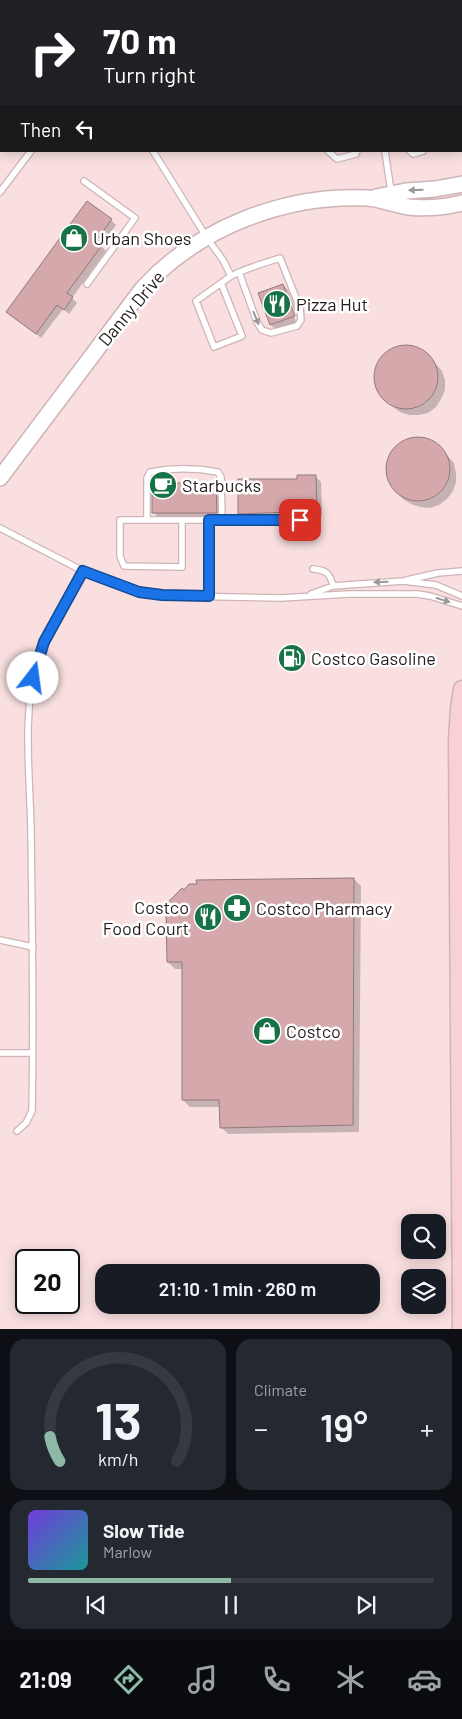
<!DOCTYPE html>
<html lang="en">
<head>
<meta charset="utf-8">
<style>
	:root { --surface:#171b24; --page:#242831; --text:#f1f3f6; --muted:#9ea1a6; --line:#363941; --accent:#8fb9a7 }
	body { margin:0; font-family:Barlow,sans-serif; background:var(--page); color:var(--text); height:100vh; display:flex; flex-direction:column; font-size:19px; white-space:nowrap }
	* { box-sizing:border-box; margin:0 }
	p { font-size:16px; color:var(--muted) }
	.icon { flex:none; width:28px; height:28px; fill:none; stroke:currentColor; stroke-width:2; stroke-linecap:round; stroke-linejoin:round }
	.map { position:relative; height:1329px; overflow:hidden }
	.details { display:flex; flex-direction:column; gap:10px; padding:10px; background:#0d0f14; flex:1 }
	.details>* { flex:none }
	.hud { position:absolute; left:0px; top:0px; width:462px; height:152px; box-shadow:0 2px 12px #0003; background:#202124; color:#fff; overflow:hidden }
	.controls { position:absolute; left:401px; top:1214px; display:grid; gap:10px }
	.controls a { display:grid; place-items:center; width:45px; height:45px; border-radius:10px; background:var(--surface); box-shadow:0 2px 12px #0003; font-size:25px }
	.speed { position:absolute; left:15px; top:1249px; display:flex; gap:10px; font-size:25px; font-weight:700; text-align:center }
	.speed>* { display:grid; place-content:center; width:65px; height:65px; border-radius:50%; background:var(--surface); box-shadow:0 2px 12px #0003; line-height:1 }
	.speed .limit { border:2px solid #111; border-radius:8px; background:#fff; color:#111 }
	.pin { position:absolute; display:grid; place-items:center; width:42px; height:42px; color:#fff; margin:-21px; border-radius:10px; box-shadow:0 2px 8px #0006 }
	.me { position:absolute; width:55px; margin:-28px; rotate:15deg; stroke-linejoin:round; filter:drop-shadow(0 0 4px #0008) }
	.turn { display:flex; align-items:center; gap:18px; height:105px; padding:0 20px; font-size:22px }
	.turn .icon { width:65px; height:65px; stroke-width:2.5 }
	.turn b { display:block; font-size:35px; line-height:42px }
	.then { display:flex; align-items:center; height:48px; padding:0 20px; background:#0003; gap:10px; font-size:19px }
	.big { font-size:38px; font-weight:600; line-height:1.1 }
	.details .card { flex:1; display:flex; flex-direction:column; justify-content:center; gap:8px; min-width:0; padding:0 18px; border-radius:15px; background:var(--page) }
	.details .dial { align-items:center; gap:0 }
	.dial svg { height:130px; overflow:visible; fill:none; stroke:var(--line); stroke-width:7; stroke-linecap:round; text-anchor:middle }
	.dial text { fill:var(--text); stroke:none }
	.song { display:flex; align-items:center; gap:15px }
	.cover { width:60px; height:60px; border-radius:8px; background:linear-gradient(135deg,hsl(260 70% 55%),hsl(180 70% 35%)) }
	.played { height:5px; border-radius:2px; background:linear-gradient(90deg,var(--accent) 50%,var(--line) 50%) }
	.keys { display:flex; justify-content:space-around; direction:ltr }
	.heat { display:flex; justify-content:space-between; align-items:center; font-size:28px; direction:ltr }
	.details .tiles { flex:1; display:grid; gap:10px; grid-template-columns:1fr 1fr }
	.card:last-child { grid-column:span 2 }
	.trip { position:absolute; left:95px; top:1264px; width:285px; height:50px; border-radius:15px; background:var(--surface); box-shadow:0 2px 12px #0003; font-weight:600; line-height:50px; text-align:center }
	.tabs { display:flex; height:80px; justify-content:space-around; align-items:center; background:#090b0e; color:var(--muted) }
	.tabs .icon { width:35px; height:35px }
	.tabs .on { color:var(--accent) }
	.tabs b { font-size:22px; color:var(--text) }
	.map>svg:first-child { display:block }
</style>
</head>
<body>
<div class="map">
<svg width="462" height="1329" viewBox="0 0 462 1329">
	<rect width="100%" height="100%" fill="#f9dfe0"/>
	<path fill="#0003" fill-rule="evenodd" d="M0 0H32L1 1V34Z
		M461 91H462V114L461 110Z
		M111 220 116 225 101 246 106 251 72 298 77 303 69 314 63 309 41 338 7 312Z
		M283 285 288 290 300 321 276 330 271 325ZM284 290H286L299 321 296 322Z
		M409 346 419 348 428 355 442 371 445 380V390L441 399 436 407 428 413 419 415H409L400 412 392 406 378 390 375 380 376 369 381 359 388 351 398 347Z
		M420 438 431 440 440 447 454 463 456 473V482L453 491 447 499 439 505 430 508 420 507 411 504 403 499 389 482 387 471 388 461 392 451 400 443 410 439Z
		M315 476 321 482 322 516 245 519 239 513 298 480Z
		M216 484 221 489 222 517H158L153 512Z
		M354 879 361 886 359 1132 228 1134 221 1127V1107H190L183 1100V969H175L168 962 184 892Z"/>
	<path fill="#d5a9ac" stroke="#91797b" d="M87 201 112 219 96 241 102 245 67 293 73 297 64 310 57 305 36 334 6 312Z
		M283 284 295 316 270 325 258 293Z
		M374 377a32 32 0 1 1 64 0a32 32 0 1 1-64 0Z
		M386 469a32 32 0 1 1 64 0a32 32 0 1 1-64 0Z
		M297 475H316L317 511 238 514V479H297Z
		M152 483H216L217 513H152Z
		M354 878 353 1125 220 1128 219 1100H182V962H167L166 910 170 905 168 902 182 888 184 890 189 884H197L196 880Z"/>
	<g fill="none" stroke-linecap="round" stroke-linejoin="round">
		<defs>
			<path id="service" d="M77 0 78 1
				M33 1 34 0
				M423 1 431 0
				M0 46 1 44
				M461 71H462
				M461 144H462
				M153 151 207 238 223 260 231 276 196 301 214 347 242 336 221 283
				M328 151 337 159 356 154 357 151
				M385 151 390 185 394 193
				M410 151 413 154 423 151
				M84 181 135 218 87 284
				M0 192 31 151
				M231 276C247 268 264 263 280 258L300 308 301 320 297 326 271 333 262 330 257 322 239 272
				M147 520V478L150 472C171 468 196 468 218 472L221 477 222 520
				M182 520V567L124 566 120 556V520H300
				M209 520V596
				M0 528 83 571 139 592 179 596 281 598 348 594H417L430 596 462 606
				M313 569C326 570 330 573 333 586
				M407 580 438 573 462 571
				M311 594 333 586 403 581 436 585 462 596
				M0 940 33 947
				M0 1053H32
				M17 1131 26 1123 32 1111C34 1018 32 924 31 831 30 778 22 712 37 662 47 629 66 600 83 571"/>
			<path id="tertiary" d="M376 197 406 191 435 189 462 184
				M0 478 143 288C199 227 286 194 367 198 381 199 395 205 409 207 426 209 445 207 462 203"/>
			<path id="secondary" d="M461 1329 457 740 459 708 462 689"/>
		</defs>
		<use href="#service" stroke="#ceb4b6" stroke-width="8"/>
		<use href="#tertiary" stroke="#ceb4b6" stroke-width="18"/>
		<use href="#secondary" stroke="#ceb4b6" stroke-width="19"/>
		<use href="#service" stroke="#fff" stroke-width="5.5"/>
		<use href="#tertiary" stroke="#fff" stroke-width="15"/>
		<use href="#secondary" stroke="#f8d0d6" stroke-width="16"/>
	</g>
	<defs><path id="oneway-solid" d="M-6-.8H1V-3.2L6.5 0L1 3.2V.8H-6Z" transform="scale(1.25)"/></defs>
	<g fill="#9c9898">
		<use href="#oneway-solid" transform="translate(416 190) rotate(178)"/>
		<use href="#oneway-solid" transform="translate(256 318) rotate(67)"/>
		<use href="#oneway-solid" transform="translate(381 582) rotate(178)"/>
		<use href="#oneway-solid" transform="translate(443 600) rotate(17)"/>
	</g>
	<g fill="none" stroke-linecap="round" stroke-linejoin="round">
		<defs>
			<path id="route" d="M33 678 44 642 83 571 139 592 162 595 209 596V520H300"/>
		</defs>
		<use href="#route" stroke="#114b97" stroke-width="12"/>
		<use href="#route" stroke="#1a73e8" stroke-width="9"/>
	</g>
	<defs>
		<symbol id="shop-disc" viewBox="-11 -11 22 22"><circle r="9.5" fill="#177347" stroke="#fff"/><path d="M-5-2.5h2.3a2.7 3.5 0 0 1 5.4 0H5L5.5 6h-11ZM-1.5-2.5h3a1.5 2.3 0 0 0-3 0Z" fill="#fff"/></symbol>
		<symbol id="restaurant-disc" viewBox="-11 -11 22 22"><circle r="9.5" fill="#177347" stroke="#fff"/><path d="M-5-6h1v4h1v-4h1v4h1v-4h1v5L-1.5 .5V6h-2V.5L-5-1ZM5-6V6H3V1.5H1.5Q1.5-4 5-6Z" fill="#fff"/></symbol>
		<symbol id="cafe-disc" viewBox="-11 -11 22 22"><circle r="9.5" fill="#177347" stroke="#fff"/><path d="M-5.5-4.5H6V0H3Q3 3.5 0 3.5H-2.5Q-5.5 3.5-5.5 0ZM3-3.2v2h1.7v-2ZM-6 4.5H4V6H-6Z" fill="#fff"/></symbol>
		<symbol id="fuel-disc" viewBox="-11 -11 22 22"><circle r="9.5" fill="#177347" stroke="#fff"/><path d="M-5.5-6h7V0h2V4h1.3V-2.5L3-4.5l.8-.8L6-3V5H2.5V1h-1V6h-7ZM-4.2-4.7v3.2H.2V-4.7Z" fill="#fff"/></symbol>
		<symbol id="pharmacy-disc" viewBox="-11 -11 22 22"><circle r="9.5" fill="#177347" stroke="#fff"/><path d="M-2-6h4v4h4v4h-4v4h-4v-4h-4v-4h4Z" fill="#fff"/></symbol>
	</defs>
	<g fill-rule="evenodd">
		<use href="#shop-disc" x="58" y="222" width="32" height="32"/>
		<use href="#restaurant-disc" x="261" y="288" width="32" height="32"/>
		<use href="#cafe-disc" x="147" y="469" width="32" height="32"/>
		<use href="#fuel-disc" x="276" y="642" width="32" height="32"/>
		<use href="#pharmacy-disc" x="221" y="892" width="32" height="32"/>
		<use href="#restaurant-disc" x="192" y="901" width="32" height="32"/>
		<use href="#shop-disc" x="251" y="1015" width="32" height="32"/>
	</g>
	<g text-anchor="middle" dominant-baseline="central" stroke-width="5" stroke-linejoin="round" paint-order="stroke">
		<g font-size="18" fill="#231a1b" stroke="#fff" text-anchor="start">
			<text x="93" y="238">Urban Shoes</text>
			<text x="296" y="304">Pizza Hut</text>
			<text x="182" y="485">Starbucks</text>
			<text x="311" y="658">Costco Gasoline</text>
			<text x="189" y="907" text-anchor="end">Costco<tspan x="189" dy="21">Food Court</tspan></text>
			<text x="256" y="908">Costco Pharmacy</text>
			<text x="286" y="1031">Costco</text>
		</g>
		<g font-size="18" fill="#231a1b" stroke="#fff">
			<text transform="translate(131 308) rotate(-50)">Danny Drive</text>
		</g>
	</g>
</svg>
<div class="controls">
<a><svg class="icon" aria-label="search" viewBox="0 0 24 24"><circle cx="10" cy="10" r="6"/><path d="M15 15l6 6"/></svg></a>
<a><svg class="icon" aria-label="layers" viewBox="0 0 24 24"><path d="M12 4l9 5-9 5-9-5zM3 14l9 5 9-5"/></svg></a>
</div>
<div class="speed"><div class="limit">20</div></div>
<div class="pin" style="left:300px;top:520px;background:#d93025"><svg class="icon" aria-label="arrive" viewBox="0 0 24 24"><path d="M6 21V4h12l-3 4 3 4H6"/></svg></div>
<svg class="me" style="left:33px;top:678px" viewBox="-20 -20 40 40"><circle r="19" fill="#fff"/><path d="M0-13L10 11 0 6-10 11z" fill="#1a73e8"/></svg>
<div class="trip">21:10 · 1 min · 260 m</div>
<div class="hud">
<div class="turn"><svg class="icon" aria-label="right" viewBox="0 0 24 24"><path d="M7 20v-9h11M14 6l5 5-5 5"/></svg><div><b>70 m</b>Turn right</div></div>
<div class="then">Then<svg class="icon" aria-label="left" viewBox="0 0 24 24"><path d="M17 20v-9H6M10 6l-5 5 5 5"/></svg></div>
</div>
</div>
<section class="details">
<div class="tiles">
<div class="card dial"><svg viewBox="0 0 100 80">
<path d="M14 69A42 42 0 1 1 86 69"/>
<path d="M14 69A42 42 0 0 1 8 54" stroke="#8fb9a7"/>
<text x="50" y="56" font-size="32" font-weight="700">13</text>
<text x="50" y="72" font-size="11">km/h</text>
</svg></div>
<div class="card"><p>Climate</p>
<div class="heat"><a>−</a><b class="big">19°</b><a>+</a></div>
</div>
<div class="card">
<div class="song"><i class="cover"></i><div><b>Slow Tide</b><p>Marlow</p></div></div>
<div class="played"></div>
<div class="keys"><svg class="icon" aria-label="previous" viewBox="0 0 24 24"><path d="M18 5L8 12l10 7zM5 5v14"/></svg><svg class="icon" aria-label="pause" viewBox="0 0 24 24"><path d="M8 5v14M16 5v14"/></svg><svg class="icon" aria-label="next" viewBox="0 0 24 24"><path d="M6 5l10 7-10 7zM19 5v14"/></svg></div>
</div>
</div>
</section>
<nav class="tabs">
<b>21:09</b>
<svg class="icon on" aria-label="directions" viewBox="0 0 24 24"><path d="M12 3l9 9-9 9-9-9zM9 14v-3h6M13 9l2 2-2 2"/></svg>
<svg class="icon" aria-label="music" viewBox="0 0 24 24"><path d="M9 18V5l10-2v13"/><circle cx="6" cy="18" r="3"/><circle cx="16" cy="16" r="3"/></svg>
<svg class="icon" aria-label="phone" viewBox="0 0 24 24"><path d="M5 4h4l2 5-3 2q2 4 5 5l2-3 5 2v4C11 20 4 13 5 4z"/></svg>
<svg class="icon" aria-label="climate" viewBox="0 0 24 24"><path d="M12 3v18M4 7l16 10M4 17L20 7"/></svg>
<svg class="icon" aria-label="car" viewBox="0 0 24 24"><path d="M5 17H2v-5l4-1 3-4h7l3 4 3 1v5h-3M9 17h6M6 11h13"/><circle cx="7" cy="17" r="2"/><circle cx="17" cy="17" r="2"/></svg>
</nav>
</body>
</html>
